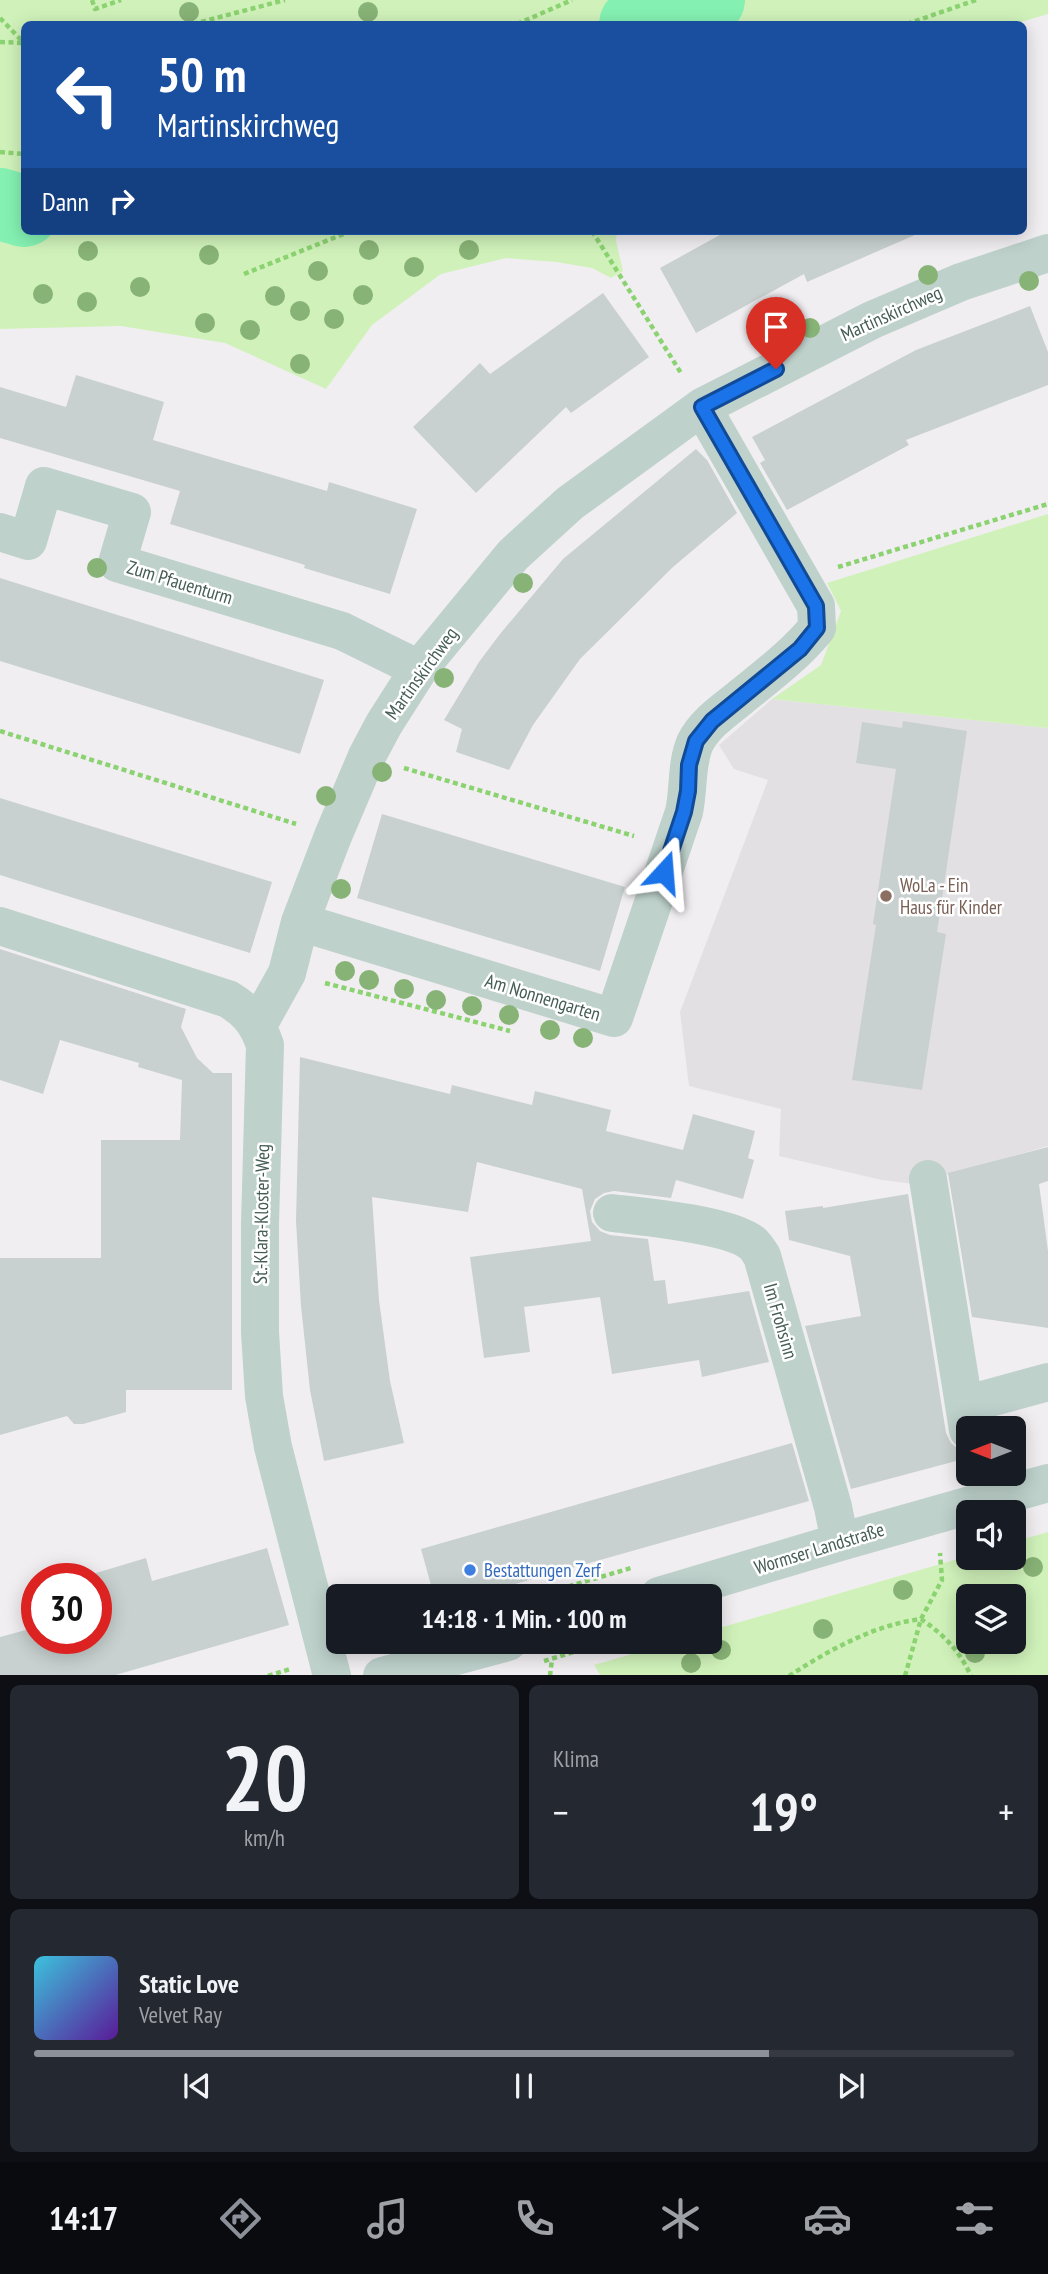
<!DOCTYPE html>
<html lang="de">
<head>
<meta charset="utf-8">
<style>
	:root { --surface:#171b24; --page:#242831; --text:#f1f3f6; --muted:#9ea1a6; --line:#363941; --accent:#8c9099 }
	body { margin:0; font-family:"PT Sans Narrow",sans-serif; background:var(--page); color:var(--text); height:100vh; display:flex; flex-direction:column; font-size:26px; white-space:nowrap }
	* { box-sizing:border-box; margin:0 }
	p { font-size:23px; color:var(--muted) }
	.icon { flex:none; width:38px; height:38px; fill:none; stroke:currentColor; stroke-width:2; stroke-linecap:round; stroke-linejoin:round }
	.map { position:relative; height:1675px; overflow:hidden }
	.panel { display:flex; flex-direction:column; gap:10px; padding:10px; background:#0d0f14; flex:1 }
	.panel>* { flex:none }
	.hud { position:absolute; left:21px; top:21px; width:1006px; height:214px; border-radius:10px; box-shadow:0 4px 18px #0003; background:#1a4fa0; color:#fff; overflow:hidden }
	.needle { width:46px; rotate:270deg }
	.buttons { position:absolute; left:956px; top:1416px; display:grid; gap:14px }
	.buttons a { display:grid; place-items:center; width:70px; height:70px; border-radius:10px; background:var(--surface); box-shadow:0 4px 18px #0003; font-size:35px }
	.speed { position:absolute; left:21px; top:1563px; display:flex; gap:14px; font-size:35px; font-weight:700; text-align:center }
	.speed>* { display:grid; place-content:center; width:91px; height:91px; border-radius:50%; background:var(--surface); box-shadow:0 4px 18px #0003; line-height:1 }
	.speed .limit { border:10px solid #d22; background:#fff; color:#111 }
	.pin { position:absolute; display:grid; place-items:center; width:60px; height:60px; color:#fff; margin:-72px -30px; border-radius:50% 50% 50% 0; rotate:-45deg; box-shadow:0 0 7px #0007 }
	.pin .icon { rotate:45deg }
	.me { position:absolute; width:77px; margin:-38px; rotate:19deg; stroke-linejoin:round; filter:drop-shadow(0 0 5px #0008) }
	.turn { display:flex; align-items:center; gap:24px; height:147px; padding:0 21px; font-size:32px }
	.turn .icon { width:91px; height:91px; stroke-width:2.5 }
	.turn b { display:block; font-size:49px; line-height:60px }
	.then { display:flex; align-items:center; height:66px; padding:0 21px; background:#0003; gap:14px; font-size:26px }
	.big { font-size:52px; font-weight:600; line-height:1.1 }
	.panel .card { flex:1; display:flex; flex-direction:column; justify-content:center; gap:10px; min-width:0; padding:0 24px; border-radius:10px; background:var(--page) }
	.panel .dial { align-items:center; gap:0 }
	.dial b { font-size:91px; line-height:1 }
	.song { display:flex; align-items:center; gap:21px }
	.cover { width:84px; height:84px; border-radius:10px; background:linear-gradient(135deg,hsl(190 70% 55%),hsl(270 70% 35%)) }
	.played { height:7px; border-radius:4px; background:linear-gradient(90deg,var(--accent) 75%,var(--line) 75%) }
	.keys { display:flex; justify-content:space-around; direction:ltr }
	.heat { display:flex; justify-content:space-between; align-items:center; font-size:38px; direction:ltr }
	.panel .tiles { flex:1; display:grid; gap:10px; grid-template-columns:1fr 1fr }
	.card:last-child { grid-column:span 2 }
	.trip { position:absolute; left:326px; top:1584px; width:396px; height:70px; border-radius:10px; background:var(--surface); box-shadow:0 4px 18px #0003; font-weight:600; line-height:70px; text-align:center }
	.tab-bar { display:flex; height:112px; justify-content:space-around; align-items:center; background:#090b0e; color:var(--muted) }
	.tab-bar .icon { width:49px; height:49px }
	.tab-bar .on { color:var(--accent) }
	.tab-bar b { font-size:32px; color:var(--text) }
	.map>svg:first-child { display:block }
</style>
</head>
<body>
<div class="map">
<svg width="1048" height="1676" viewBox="0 0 1048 1676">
	<rect width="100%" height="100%" fill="#f1eef1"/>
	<path fill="#e2e0e2" d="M772 699 1048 728V1146L914 1184 882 1180 779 1156 781 1109 689 1086 680 1012 768 780 734 769 719 745Z"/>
	<path fill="#d0f2ba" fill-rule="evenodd" d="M0 0H1048V14L1014 24H24V231H617L616 241 623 271 611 278 592 268 556 262 506 258 441 274 372 325 326 389 225 343 121 326 0 329Z
		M1048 514V728L772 699 821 665 841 611 827 583Z
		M1048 1532V1675L601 1676 594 1665 673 1642H709V1631L968 1556V1558H1013V1542ZM968 1596H1013V1642H968Z"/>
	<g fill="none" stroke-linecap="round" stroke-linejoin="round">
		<path stroke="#84f1b2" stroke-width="72" d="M635 24 709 0
			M0 204 24 211"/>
	</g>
	<path fill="#c8d1cf" d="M727 231H924L807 282 804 274 696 333 660 268Z
		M603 293 649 357 571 413 566 407 476 493 413 427 480 363 490 374Z
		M1030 306 1048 352V385L906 440 909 445 787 510 760 463 765 460 752 437 916 350Z
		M76 375 164 402 153 440 327 491 329 482 417 509 390 594 304 568 305 565 170 524 180 491 0 438V387L66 407Z
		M696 449 707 460 737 513 673 567 580 659 533 725 509 770 456 752 462 729 444 720 479 662 500 634 563 559Z
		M0 578 324 680 300 754 0 661Z
		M903 721 967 731 937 932 946 934 922 1090 852 1080 876 925 873 924 896 769 856 763 862 722 902 728Z
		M0 798 272 882 250 953 0 875Z
		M382 814 625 887 600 971 357 898Z
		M0 949 186 1009 181 1027 197 1058 213 1073H232V1390H126V1412L83 1424H74L67 1416 0 1435V1258H101V1140H180L182 1080 138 1067 139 1063 60 1040 43 1094 0 1080Z
		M300 1057 450 1094 452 1085 532 1105 535 1091 611 1110 606 1131 683 1150 693 1114 755 1131 748 1158 754 1160 743 1199 676 1180 671 1198 614 1191 604 1193 595 1199 590 1211 592 1222 600 1231 610 1235 648 1239 654 1281 665 1280 668 1304 749 1291 769 1362 702 1377 699 1360 612 1374 600 1297 524 1307 530 1352 484 1358 470 1257 591 1241 582 1189 477 1162 468 1212 372 1197 379 1300 390 1381 404 1443 324 1461 310 1390 301 1306 296 1221Z
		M1048 1147V1181L1039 1184 1048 1251V1328L972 1317 948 1173Z
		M908 1194 946 1433 951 1443 958 1449 960 1460 851 1489 805 1326 861 1316 850 1256 789 1240 785 1211 823 1206V1208Z
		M792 1443 809 1501 473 1596H434L421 1549Z
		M267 1548 289 1625 112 1676H0V1637L37 1627V1638H96V1573L146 1558 152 1581Z"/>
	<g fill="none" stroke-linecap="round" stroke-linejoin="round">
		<path stroke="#8bd270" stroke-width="4.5" stroke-dasharray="5 3.5" stroke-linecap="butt" d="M92 0 95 9 121 0
			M0 18 24 43
			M193 24 285 0
			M517 24 572 0
			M907 24 976 0
			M0 42 24 43
			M0 152 24 154
			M592 231 681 373
			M244 274 351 231
			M838 567 1048 504
			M0 731 296 824
			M404 768 634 836
			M325 983 510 1031
			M536 1596 631 1568
			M544 1661 606 1642
			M268 1676 290 1669
			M550 1676 552 1659
			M789 1676C829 1650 874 1625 921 1619 944 1635 959 1650 971 1676
			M905 1676 921 1619 942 1580 940 1553"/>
		<path stroke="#bed1cb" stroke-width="38" d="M0 532 28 541 44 486 132 512 117 563 342 631 419 669
			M300 922 614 1018 684 812C689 789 686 764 695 743 704 724 725 710 741 697 768 675 795 655 817 628L816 606 702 407
			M0 926 228 999C248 1011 257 1022 265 1045L260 1224V1332L264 1396 273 1447 332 1676
			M258 1025 287 973 300 922 333 836 367 756 384 724 419 669 513 555 570 503 702 407 872 320 961 282 1048 253
			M928 1179 968 1430
			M612 1213C645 1217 728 1224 752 1243 756 1246 759 1252 762 1256L833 1507 840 1542
			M964 1405 1048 1382
			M659 1596 840 1542 1048 1483
			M382 1676 508 1642"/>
	</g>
	<g fill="#88b376">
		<circle cx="189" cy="12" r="10"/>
		<circle cx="368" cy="12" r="10"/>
		<circle cx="369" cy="250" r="10"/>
		<circle cx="469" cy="250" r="10"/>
		<circle cx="88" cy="251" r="10"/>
		<circle cx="209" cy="255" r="10"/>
		<circle cx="414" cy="267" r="10"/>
		<circle cx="318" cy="271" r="10"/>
		<circle cx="928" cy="275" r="10"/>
		<circle cx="1029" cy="281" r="10"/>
		<circle cx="140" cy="287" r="10"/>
		<circle cx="43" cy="294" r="10"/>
		<circle cx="363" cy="295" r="10"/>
		<circle cx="275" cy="296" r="10"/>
		<circle cx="87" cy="302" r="10"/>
		<circle cx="300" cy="311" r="10"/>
		<circle cx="334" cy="319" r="10"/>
		<circle cx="205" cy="323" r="10"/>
		<circle cx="810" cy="328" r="10"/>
		<circle cx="250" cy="330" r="10"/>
		<circle cx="300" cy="364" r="10"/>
		<circle cx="97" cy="568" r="10"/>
		<circle cx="523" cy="583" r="10"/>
		<circle cx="444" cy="678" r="10"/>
		<circle cx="382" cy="772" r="10"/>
		<circle cx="326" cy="796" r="10"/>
		<circle cx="341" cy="889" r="10"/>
		<circle cx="345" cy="971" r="10"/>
		<circle cx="369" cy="980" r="10"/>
		<circle cx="404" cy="989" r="10"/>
		<circle cx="436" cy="1000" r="10"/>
		<circle cx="472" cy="1006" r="10"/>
		<circle cx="509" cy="1015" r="10"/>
		<circle cx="550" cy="1030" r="10"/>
		<circle cx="583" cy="1038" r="10"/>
		<circle cx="1033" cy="1567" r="10"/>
		<circle cx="903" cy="1590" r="10"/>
		<circle cx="823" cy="1629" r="10"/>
		<circle cx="721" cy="1650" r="10"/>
		<circle cx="975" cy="1653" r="10"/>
		<circle cx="691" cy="1663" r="10"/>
	</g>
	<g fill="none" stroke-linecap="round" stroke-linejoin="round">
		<defs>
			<path id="route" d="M664 872 684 812 688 791 689 765 696 741 712 721 800 649 817 628 816 606 702 407 776 369"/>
		</defs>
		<use href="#route" stroke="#114b97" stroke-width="18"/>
		<use href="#route" stroke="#1a73e8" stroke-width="12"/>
	</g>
	<circle fill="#8d6e63" stroke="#fff" stroke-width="2.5" cx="886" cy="896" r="7"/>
	<circle fill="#3f7fe0" stroke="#fff" stroke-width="2.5" cx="470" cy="1570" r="7"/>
	<g text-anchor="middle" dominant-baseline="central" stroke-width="5" stroke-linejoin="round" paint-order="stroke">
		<g font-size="19" fill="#455d56" stroke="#fff">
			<text transform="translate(891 313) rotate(-24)">Martinskirchweg</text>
			<text transform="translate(180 582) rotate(17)">Zum Pfauenturm</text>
			<text transform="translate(421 673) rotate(-54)">Martinskirchweg</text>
			<text transform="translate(543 997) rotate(17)">Am Nonnengarten</text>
			<text transform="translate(261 1214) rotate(-89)">St.-Klara-Kloster-Weg</text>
			<text transform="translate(781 1321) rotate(74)">Im Frohsinn</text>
			<text transform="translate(819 1548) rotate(-17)">Wormser Landstraße</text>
		</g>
		<g font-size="19" fill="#785e54" stroke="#fff" text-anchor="start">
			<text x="900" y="885">WoLa - Ein<tspan x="900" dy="22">Haus für Kinder</tspan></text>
		</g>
		<g font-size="19" fill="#366cbe" stroke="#fff" text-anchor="start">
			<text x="484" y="1570">Bestattungen Zerf</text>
		</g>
	</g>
</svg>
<div class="buttons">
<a><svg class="needle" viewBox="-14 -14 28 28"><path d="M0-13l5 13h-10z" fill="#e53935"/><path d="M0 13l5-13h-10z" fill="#9ea1a6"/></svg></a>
<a><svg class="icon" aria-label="sound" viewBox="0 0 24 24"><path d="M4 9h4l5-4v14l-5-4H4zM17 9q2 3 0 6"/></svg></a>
<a><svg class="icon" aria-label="layers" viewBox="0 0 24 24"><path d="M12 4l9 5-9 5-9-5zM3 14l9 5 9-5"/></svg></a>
</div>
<div class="speed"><div class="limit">30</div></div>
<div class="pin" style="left:776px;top:369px;background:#d93025"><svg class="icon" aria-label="arrive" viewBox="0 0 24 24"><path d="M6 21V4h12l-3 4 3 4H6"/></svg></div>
<svg class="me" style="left:664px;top:872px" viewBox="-20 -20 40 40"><path d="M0-17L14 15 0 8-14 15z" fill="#1a73e8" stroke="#fff" stroke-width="4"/></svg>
<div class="trip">14:18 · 1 Min. · 100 m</div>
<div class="hud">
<div class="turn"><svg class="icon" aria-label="left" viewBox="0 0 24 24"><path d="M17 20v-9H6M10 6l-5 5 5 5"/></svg><div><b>50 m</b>Martinskirchweg</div></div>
<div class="then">Dann<svg class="icon" aria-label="right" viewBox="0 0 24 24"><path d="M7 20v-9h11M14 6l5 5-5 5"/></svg></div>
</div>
</div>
<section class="panel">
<div class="tiles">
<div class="card dial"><b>20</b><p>km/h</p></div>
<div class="card"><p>Klima</p>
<div class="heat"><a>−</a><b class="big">19°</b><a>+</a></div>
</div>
<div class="card">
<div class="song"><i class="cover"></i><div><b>Static Love</b><p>Velvet Ray</p></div></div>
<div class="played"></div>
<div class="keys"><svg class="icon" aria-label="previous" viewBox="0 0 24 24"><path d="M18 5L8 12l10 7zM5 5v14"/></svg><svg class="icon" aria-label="pause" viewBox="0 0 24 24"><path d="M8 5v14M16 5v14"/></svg><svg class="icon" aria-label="next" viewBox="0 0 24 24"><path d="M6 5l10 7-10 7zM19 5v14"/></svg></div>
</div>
</div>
</section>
<nav class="tab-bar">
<b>14:17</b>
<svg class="icon on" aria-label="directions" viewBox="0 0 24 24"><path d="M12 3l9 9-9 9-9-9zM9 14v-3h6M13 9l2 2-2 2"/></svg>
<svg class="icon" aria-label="music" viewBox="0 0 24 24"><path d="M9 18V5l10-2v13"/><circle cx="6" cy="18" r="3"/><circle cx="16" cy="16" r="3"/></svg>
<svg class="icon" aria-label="phone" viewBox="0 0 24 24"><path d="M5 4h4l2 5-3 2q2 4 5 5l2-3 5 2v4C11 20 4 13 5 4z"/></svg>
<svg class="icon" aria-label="climate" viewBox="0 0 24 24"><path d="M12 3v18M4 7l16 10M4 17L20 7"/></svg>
<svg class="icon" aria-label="car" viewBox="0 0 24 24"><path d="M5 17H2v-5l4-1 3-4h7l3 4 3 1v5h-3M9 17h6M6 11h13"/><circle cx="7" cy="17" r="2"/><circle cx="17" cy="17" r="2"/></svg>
<svg class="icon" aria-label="filters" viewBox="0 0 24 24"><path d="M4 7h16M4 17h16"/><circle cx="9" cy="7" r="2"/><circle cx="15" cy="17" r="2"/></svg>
</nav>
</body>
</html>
